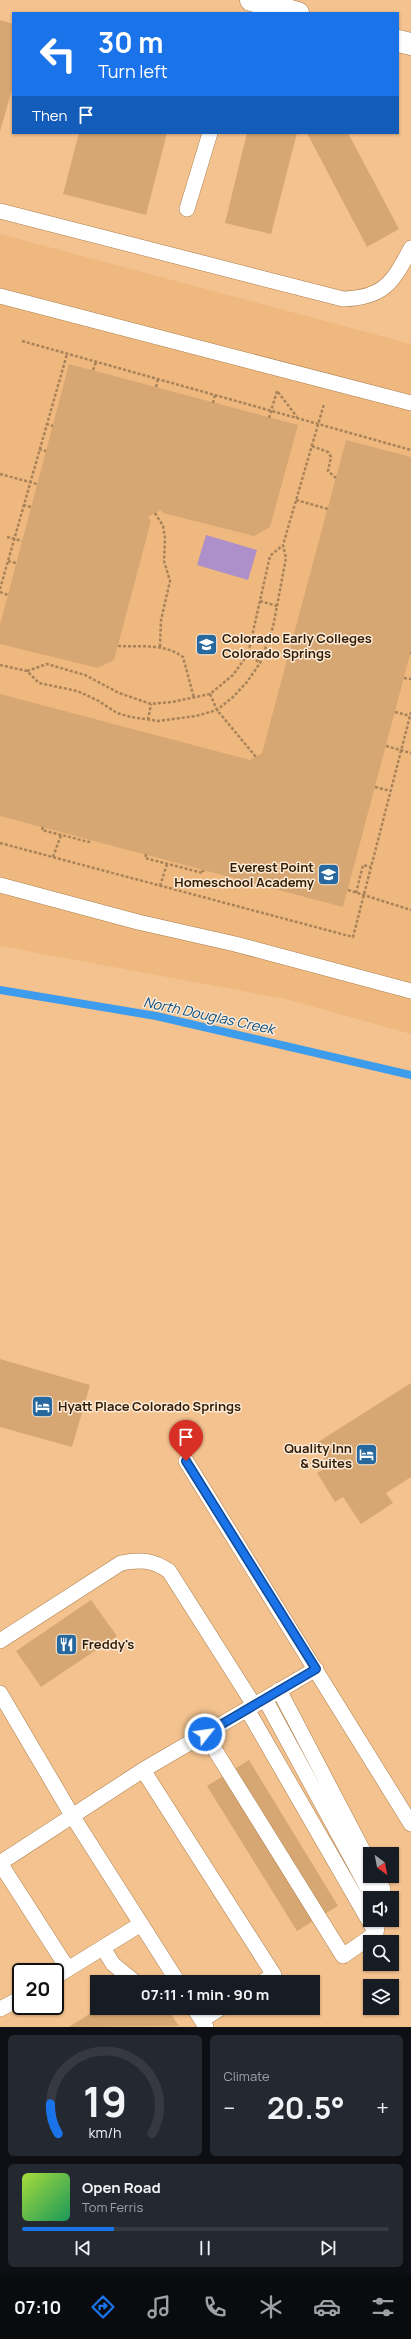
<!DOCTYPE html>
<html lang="en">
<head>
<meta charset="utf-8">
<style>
	:root { --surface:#171b24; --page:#242831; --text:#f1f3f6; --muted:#9ea1a6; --line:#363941; --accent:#1a73e8 }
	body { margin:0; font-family:Manrope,sans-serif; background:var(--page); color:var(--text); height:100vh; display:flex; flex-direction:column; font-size:15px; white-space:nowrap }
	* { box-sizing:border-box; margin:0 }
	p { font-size:13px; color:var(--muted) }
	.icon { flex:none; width:22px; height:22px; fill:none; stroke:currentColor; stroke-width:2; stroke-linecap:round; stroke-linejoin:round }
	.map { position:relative; height:2027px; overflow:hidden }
	.sheet { display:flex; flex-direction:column; gap:8px; padding:8px; background:#0d0f14; flex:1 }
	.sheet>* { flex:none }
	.hud { position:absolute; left:12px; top:12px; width:387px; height:122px; border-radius:0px; box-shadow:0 1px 3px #0004; background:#1a73e8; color:#fff; overflow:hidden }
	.needle { width:26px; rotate:148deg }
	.fabs { position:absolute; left:363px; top:1847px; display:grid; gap:8px }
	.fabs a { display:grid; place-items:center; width:36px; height:36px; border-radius:0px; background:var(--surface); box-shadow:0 1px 3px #0004; font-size:20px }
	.speed { position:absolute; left:12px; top:1963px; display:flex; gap:8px; font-size:20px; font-weight:700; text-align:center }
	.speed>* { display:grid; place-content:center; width:52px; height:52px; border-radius:50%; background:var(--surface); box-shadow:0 1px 3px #0004; line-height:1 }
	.speed .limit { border:2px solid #111; border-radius:6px; background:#fff; color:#111 }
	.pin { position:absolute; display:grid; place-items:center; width:34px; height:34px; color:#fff; margin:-41px -17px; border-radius:50% 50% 50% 0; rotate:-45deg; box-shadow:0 0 4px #0007 }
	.pin .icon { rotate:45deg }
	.me { position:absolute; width:44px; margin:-22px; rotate:60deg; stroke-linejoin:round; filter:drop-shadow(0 0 3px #0008) }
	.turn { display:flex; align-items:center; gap:14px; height:84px; padding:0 20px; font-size:18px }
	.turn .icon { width:52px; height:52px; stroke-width:2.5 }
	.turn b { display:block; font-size:28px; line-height:34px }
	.then { display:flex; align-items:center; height:38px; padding:0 20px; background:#0003; gap:8px; font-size:15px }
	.big { font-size:30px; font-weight:700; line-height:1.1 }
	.sheet .tile { flex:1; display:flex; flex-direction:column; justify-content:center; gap:6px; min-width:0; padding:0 14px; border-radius:6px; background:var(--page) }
	.sheet .dial { align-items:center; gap:0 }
	.dial svg { height:104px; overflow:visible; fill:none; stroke:var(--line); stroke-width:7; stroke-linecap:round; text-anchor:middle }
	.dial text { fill:var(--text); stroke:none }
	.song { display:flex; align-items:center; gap:12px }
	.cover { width:48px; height:48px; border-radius:6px; background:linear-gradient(135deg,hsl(80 70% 55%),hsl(150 70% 35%)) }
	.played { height:4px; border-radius:2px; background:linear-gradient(90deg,var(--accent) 25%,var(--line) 25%) }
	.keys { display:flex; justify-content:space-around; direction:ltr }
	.heat { display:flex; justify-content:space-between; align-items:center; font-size:22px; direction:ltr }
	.sheet .tiles { flex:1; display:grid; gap:8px; grid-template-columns:1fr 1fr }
	.tile:last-child { grid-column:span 2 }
	.trip { position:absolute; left:90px; top:1975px; width:230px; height:40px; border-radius:0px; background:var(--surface); box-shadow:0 1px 3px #0004; font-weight:700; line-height:40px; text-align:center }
	.tab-bar { display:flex; height:64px; justify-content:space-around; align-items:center; background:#090b0e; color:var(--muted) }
	.tab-bar .icon { width:28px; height:28px }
	.tab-bar .on { color:var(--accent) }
	.tab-bar b { font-size:18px; color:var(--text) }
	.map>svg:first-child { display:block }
</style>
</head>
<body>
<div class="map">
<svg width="411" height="2027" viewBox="0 0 411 2027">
	<rect width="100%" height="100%" fill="#f3c28e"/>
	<path fill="#efb87e" d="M0 234 411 344V1034L286 999 0 946Z"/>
	<path fill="#ad8fca" d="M206 535 257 550 248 580 197 565Z"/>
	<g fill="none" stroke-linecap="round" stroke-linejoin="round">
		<path stroke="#3d9ceb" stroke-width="8" d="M0 990 156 1016 411 1075"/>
	</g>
	<path fill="#d7a773" d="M0 20 13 24V86L0 132Z
		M79 133H167L146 215 63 194Z
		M247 133H297L271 234 225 223Z
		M307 133H348L399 229 367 247Z
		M69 364 298 425 270 527 254 536 163 513 161 510 148 517 151 521 114 660 98 668 0 644V625Z
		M346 440 411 457V651L343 907 0 816V694L250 760 262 753Z
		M0 1359 90 1385 72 1447 0 1427Z
		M411 1383V1477L386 1493 393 1503 361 1524 343 1497 335 1502 317 1473 329 1466 315 1444Z
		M91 1600 117 1636 41 1687 16 1651Z
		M249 1760 338 1906 297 1931 207 1786Z
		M99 2008H167L179 2026 69 2027Z"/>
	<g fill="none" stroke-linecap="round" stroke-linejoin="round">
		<defs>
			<path id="service" d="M187 209 210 133
				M0 211 343 299C384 298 393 282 411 248
				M0 296 411 403
				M0 885 138 922 235 944 411 991
				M186 1461 411 1824
				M0 1641 121 1563C140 1559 153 1560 169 1571L254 1705
				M279 1690 370 1864
				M0 1693 73 1817 178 1982
				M265 1699 373 1898
				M247 1709 376 1933
				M205 1734 343 1956 376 1933 378 1920
				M143 1770 274 1975 262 1982
				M0 1863 143 1770 316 1669
				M0 1863 68 1969
				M376 1876 383 1889 382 1898
				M103 1948 113 1964 135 1982
				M55 1977 141 1924
				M194 2008 206 2027
				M0 2009 21 1998
				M202 2020 221 2008"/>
			<path id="secondary" d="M251 0 298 13
				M398 41 411 44"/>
		</defs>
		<use href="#service" stroke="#ac7e4c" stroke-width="16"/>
		<use href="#secondary" stroke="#ac7e4c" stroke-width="23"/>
		<path stroke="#a8835a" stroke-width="2.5" stroke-dasharray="3 2" stroke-linecap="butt" d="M22 341 411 450
			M93 370 96 362
			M156 387 158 379
			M278 392 297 417
			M213 403 215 395
			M269 418 277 391
			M46 424 53 426
			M312 446 328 452 331 457 328 471 336 478
			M39 449 46 451
			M0 474 37 484
			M296 500 328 509
			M23 505 31 507
			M155 513 163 526 165 538 164 561 170 581 161 620 160 647
			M7 537 22 541
			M8 561 16 563
			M0 589 67 354
			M0 592 8 595
			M260 601 277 606
			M118 646C141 647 164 643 183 657L194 698
			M410 653H411
			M248 654 260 663
			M0 665 27 671 39 683 77 691 97 700 117 713 131 717 158 721 196 716 217 710 233 697 247 682 260 663 273 627 286 558 283 545 324 404
			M27 671 47 664 85 675 119 693 151 704 172 702 210 694 233 675 248 654 270 556 283 545
			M404 678 411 679
			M210 694 217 710 256 757
			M395 712 410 716
			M148 720 151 704
			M386 746 411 753
			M375 787 391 791
			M43 827 42 830 89 842 90 840
			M0 843 353 937 411 712
			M146 854 145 858 203 873V870
			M53 857 61 835
			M160 886 167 864
			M348 890 411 910
			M356 893 363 865 371 867"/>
		<use href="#service" stroke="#fff" stroke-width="15"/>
		<use href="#secondary" stroke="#fff" stroke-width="22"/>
	</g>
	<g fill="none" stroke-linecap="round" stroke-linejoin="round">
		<defs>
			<path id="route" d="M186 1461 316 1669 205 1734"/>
		</defs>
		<use href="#route" stroke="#114b97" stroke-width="10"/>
		<use href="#route" stroke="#1a73e8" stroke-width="7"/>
	</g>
	<defs>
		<symbol id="school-square" viewBox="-11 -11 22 22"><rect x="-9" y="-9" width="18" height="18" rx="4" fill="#27689e" stroke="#fee9d5"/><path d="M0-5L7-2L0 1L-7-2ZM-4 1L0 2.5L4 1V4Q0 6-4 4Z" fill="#fff"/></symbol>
		<symbol id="hotel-square" viewBox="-11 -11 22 22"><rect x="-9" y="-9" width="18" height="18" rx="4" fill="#27689e" stroke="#fee9d5"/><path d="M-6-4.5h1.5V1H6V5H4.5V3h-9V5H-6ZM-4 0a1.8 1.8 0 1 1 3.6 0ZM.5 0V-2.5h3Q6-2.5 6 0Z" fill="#fff"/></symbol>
		<symbol id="restaurant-square" viewBox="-11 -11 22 22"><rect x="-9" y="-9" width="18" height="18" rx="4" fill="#27689e" stroke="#fee9d5"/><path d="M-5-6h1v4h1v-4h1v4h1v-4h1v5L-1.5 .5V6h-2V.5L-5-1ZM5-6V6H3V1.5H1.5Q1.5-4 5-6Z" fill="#fff"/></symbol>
	</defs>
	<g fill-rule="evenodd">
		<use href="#school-square" x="194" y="632" width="25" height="25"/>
		<use href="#school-square" x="316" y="862" width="25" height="25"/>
		<use href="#hotel-square" x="30" y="1394" width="25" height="25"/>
		<use href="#hotel-square" x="354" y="1442" width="25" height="25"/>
		<use href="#restaurant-square" x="54" y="1632" width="25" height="25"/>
	</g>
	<g text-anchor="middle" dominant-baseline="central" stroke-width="3" stroke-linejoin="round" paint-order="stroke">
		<g font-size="13" font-weight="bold" fill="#2f1d07" stroke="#fee9d5" text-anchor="start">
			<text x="222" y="638">Colorado Early Colleges<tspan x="222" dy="15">Colorado Springs</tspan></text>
			<text x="314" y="867" text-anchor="end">Everest Point<tspan x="314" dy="15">Homeschool Academy</tspan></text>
			<text x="58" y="1406">Hyatt Place Colorado Springs</text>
			<text x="352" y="1448" text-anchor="end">Quality Inn<tspan x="352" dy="15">&amp; Suites</tspan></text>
			<text x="82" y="1644">Freddy's</text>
		</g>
		<g font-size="14" font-style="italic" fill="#0c5184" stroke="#fee9d5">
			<text transform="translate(209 1015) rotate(12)">North Douglas Creek</text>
		</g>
	</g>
</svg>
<div class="fabs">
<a><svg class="needle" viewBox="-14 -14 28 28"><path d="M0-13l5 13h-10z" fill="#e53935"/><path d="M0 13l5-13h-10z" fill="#9ea1a6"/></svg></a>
<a><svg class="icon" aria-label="sound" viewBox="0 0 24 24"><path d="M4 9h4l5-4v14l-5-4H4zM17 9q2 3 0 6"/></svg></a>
<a><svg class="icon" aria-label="search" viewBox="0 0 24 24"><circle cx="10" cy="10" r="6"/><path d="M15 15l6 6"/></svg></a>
<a><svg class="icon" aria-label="layers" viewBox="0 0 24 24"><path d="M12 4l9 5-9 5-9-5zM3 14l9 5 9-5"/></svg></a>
</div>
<div class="speed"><div class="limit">20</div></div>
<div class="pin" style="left:186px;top:1461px;background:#d93025"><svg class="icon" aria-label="arrive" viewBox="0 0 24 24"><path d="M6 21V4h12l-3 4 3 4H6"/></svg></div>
<svg class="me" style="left:205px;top:1734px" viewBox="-20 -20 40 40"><circle r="17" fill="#1a73e8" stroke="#fff" stroke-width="3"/><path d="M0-11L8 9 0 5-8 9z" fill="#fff"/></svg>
<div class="trip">07:11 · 1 min · 90 m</div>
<div class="hud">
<div class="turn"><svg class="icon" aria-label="left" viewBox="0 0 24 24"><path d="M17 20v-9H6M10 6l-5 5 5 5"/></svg><div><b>30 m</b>Turn left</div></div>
<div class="then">Then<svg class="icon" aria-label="arrive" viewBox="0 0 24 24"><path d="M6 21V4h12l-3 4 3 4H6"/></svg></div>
</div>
</div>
<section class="sheet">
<div class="tiles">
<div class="tile dial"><svg viewBox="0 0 100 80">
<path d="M14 69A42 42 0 1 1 86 69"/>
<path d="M14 69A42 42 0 0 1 8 46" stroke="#1a73e8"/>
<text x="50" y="56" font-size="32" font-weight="700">19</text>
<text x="50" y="72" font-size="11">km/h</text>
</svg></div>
<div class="tile"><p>Climate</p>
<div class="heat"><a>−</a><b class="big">20.5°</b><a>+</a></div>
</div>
<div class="tile">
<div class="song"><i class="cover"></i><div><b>Open Road</b><p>Tom Ferris</p></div></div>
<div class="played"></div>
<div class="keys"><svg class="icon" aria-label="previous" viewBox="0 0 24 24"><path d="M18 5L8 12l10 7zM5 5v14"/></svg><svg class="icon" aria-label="pause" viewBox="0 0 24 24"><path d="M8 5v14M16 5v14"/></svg><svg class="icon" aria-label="next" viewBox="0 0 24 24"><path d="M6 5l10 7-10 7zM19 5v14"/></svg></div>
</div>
</div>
</section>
<nav class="tab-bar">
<b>07:10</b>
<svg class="icon on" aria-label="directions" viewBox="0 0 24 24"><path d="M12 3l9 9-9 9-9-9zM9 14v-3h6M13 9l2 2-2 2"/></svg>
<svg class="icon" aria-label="music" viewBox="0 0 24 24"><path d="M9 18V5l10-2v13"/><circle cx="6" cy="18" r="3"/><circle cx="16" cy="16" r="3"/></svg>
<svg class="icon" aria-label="phone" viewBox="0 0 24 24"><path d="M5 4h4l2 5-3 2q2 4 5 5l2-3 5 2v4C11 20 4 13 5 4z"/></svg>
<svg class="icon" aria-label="climate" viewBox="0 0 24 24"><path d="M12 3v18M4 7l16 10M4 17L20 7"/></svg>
<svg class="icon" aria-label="car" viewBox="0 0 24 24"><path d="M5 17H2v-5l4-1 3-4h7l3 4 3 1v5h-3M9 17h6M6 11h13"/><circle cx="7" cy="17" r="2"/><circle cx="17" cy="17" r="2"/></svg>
<svg class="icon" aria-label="filters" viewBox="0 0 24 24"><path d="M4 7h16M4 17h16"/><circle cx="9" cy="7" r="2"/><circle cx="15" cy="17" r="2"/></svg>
</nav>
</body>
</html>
